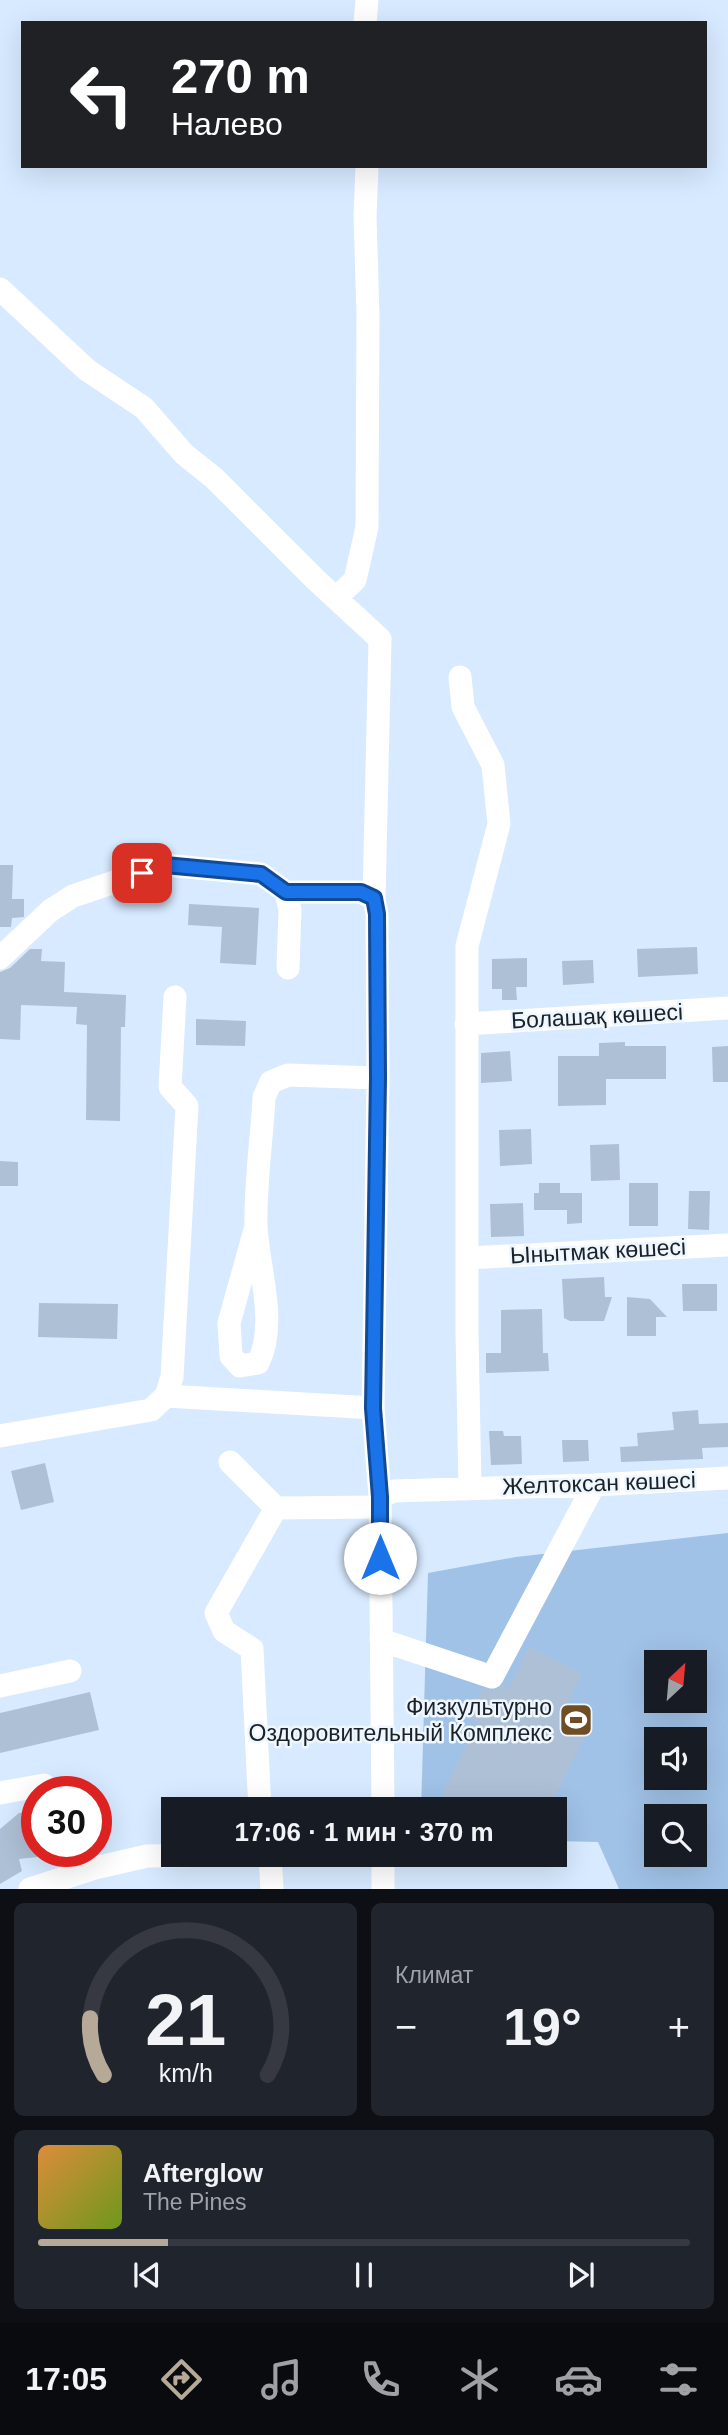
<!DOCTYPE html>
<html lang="ru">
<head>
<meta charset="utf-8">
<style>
	:root { --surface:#171b24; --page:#20242c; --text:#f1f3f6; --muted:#9ea1a6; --line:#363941; --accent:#b6a998 }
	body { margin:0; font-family:Arial,sans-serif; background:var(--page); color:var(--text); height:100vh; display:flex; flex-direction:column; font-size:26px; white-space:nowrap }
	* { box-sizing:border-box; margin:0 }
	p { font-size:23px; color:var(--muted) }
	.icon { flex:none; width:38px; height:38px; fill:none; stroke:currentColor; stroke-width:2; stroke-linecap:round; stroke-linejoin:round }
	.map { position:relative; height:1889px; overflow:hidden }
	.details { display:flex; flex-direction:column; gap:14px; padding:14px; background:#0d0f14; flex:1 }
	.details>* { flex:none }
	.banner { position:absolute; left:21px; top:21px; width:686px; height:147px; border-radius:0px; box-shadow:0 7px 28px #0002; background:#202124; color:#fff; overflow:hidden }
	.needle { width:46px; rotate:26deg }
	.controls { position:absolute; left:644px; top:1650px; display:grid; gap:14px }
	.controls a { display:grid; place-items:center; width:63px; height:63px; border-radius:0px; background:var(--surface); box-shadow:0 7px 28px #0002; font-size:35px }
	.speed { position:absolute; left:21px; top:1776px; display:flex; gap:14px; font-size:35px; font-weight:700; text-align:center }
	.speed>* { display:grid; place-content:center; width:91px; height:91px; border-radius:50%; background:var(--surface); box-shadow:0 7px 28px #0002; line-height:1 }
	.speed .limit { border:10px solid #d22; background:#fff; color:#111 }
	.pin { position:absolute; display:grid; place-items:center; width:60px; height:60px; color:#fff; margin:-30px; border-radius:14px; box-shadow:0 4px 10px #0006 }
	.me { position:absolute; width:77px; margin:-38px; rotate:0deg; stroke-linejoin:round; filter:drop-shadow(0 0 5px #0008) }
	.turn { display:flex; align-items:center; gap:24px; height:147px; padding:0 35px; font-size:32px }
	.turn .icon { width:91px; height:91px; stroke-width:2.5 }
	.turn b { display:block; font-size:49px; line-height:60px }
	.big { font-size:52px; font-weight:700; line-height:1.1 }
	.details .tile { flex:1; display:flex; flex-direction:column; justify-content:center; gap:10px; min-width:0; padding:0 24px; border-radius:10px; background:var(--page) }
	.details .dial { align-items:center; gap:0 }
	.dial svg { height:182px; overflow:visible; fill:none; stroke:var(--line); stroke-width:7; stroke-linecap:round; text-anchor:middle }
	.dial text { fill:var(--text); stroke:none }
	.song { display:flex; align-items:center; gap:21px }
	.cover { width:84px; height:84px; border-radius:10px; background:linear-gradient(135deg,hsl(30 70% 55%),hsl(80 70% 35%)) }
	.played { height:7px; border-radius:4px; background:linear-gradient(90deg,var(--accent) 20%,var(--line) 20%) }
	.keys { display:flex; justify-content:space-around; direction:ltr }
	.heat { display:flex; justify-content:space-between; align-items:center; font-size:38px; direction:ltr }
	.details .tiles { flex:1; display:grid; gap:14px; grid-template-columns:1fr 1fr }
	.tile:last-child { grid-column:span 2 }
	.trip { position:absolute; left:161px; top:1797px; width:406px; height:70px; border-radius:0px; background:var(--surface); box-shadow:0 7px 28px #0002; font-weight:700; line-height:70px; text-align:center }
	.tabs { display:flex; height:112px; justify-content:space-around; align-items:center; background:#090b0e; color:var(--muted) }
	.tabs .icon { width:49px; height:49px }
	.tabs .selected { color:var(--accent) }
	.tabs b { font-size:32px; color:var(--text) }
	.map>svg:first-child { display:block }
</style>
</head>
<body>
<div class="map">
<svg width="728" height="1889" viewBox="0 0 728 1889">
	<rect width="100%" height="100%" fill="#d7eaff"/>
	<path fill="#a0c2e7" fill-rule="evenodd" d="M728 1533V1889H619L598 1842 555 1841V1810H421L428 1573 516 1557ZM656 1662H695V1701H656ZM656 1740H695V1778H656ZM656 1816H695V1855H656Z"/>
	<path fill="#aec0d5" d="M0 865H13L12 899H24V917L12 918 11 927H0Z
		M189 904 259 908 256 965 220 963 222 927 188 925Z
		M697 947 698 974 638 977 637 949Z
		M30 949H42L41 961 65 962 64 992 126 995 125 1027H121L120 1121 86 1120 87 1025 76 1024 77 1007 21 1005 20 1040 0 1039V972L10 968Z
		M527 958V987H516L517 1000H502V989H492V959Z
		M593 960 594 983 563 985 562 961Z
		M196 1019 246 1021 245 1046 196 1045Z
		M625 1042V1046H666V1079H606V1105L558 1106V1056H599V1043Z
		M728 1046V1082H713L712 1047Z
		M510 1051 512 1081 481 1083V1053Z
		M531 1129 532 1164 500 1166 499 1130Z
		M619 1144 620 1180 591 1181 590 1145Z
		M0 1161 18 1162V1186H0Z
		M539 1183H560V1193H582V1223L567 1224V1210H534V1193H539Z
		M629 1183H658V1226H629Z
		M689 1191H710L709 1230 688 1229Z
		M523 1203 524 1236 491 1237 490 1204Z
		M604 1277 605 1297H612L604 1321H570L564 1318 562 1279Z
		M682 1284H717V1311H683Z
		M627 1297 650 1299 667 1317H656V1336H627Z
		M39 1303 118 1304 117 1339 38 1337Z
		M542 1309 543 1353H548L549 1371 486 1373V1353H501V1310Z
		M698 1410 699 1424 728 1423V1447L702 1448 703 1459 621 1462 620 1447 638 1446 637 1433 674 1430 672 1412Z
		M489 1431H503L504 1436H521L522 1464 491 1465Z
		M562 1440H588L589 1461 563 1462Z
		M45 1463 54 1502 21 1510 11 1471Z
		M529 1647 582 1674 560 1717 587 1731 548 1810H506L482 1798 476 1810H471L442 1795 478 1722 468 1717 482 1688 493 1691 502 1686 508 1689Z
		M90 1692 99 1730 0 1753V1713Z
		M37 1811V1857L19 1859 22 1871 0 1884V1829L19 1813Z"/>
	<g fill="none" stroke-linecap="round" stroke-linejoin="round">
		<path stroke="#fff" stroke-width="23" d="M365 23 367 0
			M0 289 87 370 144 408 184 454 214 478 316 580 380 639 374 899
			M337 597 355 580 367 527 368 315 365 217 367 166
			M460 677 463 707 493 765 499 824 467 946V1332L470 1487
			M286 892H361L374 899 377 914 378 1078 373 1408 380 1497 383 1810
			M0 958 51 910 73 896 165 865 261 874 286 892 290 910 288 968
			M466 1024 728 1008
			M256 1226 229 1323 231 1356 240 1366 258 1363C278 1324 258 1268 256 1226 255 1184 262 1138 264 1097L271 1082 288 1075 378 1078
			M467 1258 728 1245
			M166 1396 373 1408
			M0 1436 151 1410 166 1396 172 1377 187 1106 170 1087 175 997
			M230 1462 276 1508
			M380 1497 394 1491 594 1485 728 1478
			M381 1640 492 1677 594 1485
			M0 1686 70 1671
			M0 1793 44 1785
			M260 1810 252 1649 224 1631 216 1613 276 1508 380 1507
			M270 1855 272 1889
			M30 1889 95 1868 147 1856 251 1855
			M383 1889V1855"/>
	</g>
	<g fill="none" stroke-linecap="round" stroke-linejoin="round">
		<defs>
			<path id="route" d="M142 873 165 865 261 874 286 892H361L374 898 377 914 378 1078 373 1408 380 1497V1558"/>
		</defs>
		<use href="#route" stroke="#114b97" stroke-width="18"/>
		<use href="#route" stroke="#1a73e8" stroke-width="12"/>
	</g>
	<defs>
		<symbol id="stadium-square" viewBox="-11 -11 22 22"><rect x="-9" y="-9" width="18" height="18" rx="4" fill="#6f4e25" stroke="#eef6fe"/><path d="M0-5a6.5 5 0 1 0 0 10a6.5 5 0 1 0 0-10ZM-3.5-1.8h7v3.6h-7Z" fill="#fff"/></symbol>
	</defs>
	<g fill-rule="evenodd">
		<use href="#stadium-square" x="557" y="1701" width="38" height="38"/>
	</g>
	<g text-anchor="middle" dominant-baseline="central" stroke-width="5" stroke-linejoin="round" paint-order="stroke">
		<g font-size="23" fill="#1a2129" stroke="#eef6fe">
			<text transform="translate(597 1016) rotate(-3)">Болашақ көшесі</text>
			<text transform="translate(598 1251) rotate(-3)">Ынытмак көшесі</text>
			<text transform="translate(599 1483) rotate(-2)">Желтоксан көшесі</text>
		</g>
		<g font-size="23" fill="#1a2129" stroke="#eef6fe" text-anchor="end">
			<text x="552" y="1707">Физкультурно<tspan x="552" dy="26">Оздоровительный Комплекс</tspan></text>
		</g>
	</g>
</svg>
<div class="controls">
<a><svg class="needle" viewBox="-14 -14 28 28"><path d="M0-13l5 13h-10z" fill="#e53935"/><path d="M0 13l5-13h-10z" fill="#9ea1a6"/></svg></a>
<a><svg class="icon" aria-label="sound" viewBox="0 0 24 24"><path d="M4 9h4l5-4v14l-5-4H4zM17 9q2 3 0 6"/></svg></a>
<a><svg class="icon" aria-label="search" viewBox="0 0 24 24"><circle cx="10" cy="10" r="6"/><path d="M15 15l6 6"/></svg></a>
</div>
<div class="speed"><div class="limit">30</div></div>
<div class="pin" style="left:142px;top:873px;background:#d93025"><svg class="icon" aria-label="arrive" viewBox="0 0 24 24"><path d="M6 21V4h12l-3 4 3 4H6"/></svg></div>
<svg class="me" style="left:380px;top:1558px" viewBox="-20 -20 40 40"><circle r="19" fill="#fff"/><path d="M0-13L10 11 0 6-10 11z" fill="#1a73e8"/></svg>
<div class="trip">17:06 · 1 мин · 370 m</div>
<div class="banner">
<div class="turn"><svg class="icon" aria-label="left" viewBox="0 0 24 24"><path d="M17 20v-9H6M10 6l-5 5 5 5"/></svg><div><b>270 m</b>Налево</div></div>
</div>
</div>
<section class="details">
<div class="tiles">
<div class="tile dial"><svg viewBox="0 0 100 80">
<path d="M14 69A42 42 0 1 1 86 69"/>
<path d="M14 69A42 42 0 0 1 8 44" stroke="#b6a998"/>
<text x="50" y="56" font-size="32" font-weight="700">21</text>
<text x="50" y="72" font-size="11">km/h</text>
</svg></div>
<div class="tile"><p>Климат</p>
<div class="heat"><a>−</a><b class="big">19°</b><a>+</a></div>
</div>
<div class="tile">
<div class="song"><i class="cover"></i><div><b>Afterglow</b><p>The Pines</p></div></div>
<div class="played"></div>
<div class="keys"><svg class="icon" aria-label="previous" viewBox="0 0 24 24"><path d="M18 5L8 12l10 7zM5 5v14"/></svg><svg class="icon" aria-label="pause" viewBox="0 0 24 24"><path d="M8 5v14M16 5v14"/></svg><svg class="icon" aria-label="next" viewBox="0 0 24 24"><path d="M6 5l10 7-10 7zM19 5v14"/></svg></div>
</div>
</div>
</section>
<nav class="tabs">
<b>17:05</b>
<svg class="icon selected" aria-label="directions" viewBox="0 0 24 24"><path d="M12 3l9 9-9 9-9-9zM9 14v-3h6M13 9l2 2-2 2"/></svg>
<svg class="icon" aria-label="music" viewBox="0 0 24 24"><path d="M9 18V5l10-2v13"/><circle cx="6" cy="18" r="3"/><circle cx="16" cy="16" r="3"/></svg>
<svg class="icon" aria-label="phone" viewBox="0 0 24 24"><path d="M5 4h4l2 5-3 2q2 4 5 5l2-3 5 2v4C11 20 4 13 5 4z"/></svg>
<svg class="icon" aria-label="climate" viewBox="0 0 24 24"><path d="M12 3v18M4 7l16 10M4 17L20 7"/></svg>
<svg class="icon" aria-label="car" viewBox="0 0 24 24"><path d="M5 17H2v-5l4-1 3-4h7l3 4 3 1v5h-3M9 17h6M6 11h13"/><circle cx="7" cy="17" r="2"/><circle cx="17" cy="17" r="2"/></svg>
<svg class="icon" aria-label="filters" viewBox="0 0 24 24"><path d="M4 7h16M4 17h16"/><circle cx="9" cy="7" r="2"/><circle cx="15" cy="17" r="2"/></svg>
</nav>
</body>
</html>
